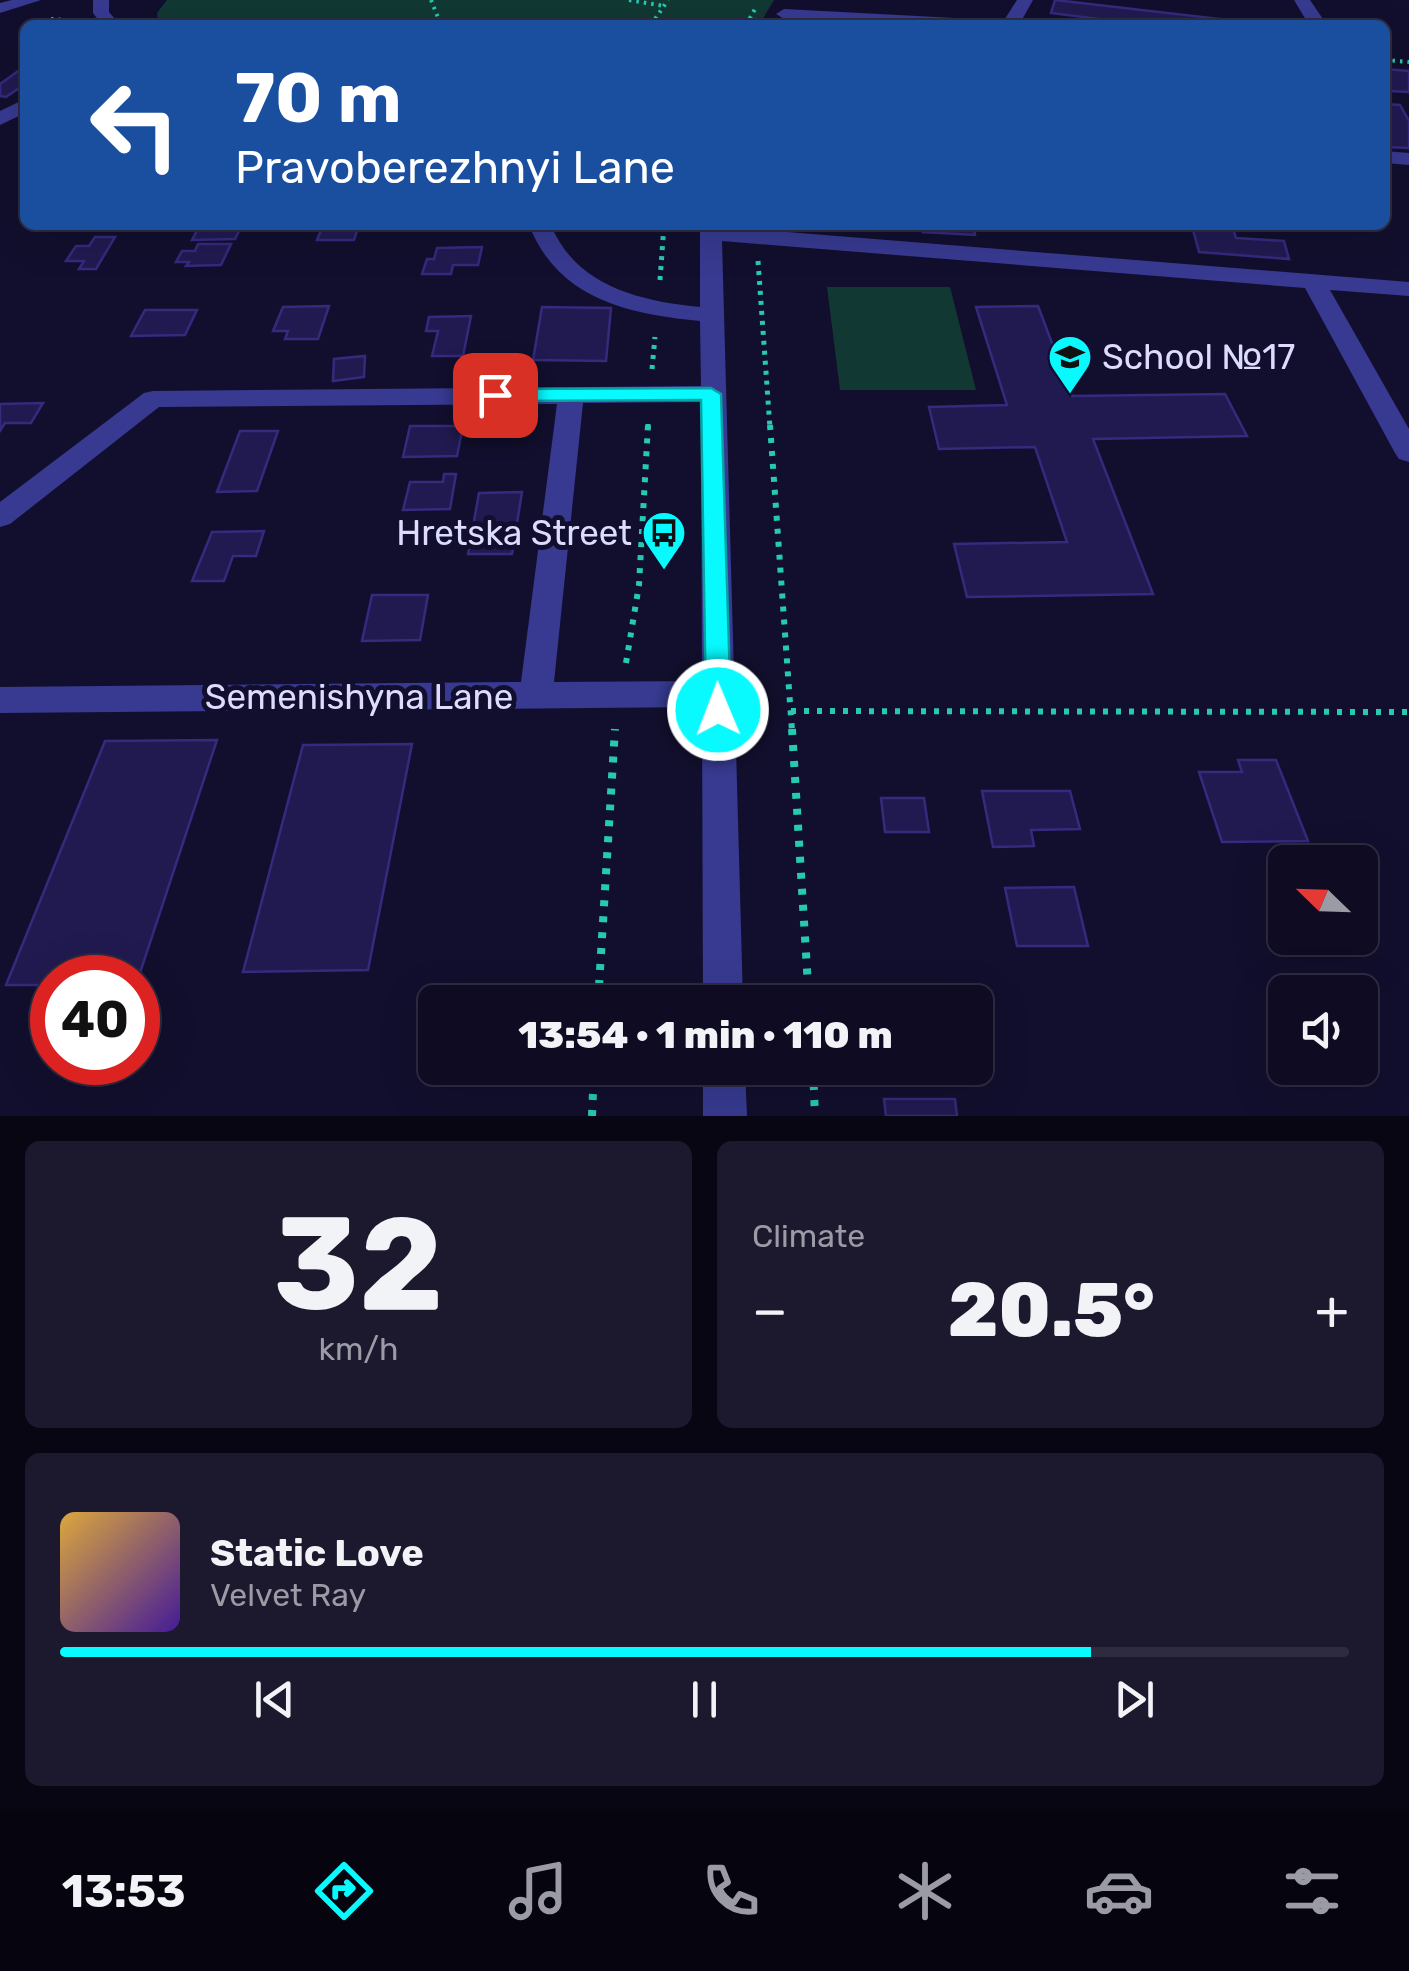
<!DOCTYPE html>
<html lang="en">
<head>
<meta charset="utf-8">
<style>
	:root { --surface:#0e0b22; --page:#1c192f; --text:#f1f3f6; --muted:#9b9ba5; --line:#2e2b40; --accent:#08faff }
	body { margin:0; font-family:Rubik,sans-serif; background:var(--page); color:var(--text); height:100vh; display:flex; flex-direction:column; font-size:38px; white-space:nowrap }
	* { box-sizing:border-box; margin:0 }
	p { font-size:32px; color:var(--muted) }
	.icon { flex:none; width:55px; height:55px; fill:none; stroke:currentColor; stroke-width:2; stroke-linecap:round; stroke-linejoin:round }
	.map { position:relative; height:1116px; overflow:hidden }
	.sheet { display:flex; flex-direction:column; gap:25px; padding:25px; background:#080613; flex:1 }
	.sheet>* { flex:none }
	.banner { position:absolute; left:20px; top:20px; width:1370px; height:210px; border-radius:15px; box-shadow:0 10px 40px #0002,0 0 0 2px var(--line); background:#1a4fa0; color:#fff; overflow:hidden }
	.needle { width:65px; rotate:293deg }
	.buttons { position:absolute; left:1268px; top:845px; display:grid; gap:20px }
	.buttons a { display:grid; place-items:center; width:110px; height:110px; border-radius:15px; background:var(--surface); box-shadow:0 10px 40px #0002,0 0 0 2px var(--line); font-size:50px }
	.speed { position:absolute; left:30px; top:955px; display:flex; gap:20px; font-size:50px; font-weight:700; text-align:center }
	.speed>* { display:grid; place-content:center; width:130px; height:130px; border-radius:50%; background:var(--surface); box-shadow:0 10px 40px #0002,0 0 0 2px var(--line); line-height:1 }
	.speed .limit { border:15px solid #d22; background:#fff; color:#111 }
	.pin { position:absolute; display:grid; place-items:center; width:85px; height:85px; color:#fff; margin:-42px; border-radius:20px; box-shadow:0 5px 15px #0006 }
	.me { position:absolute; width:110px; margin:-55px; rotate:359deg; stroke-linejoin:round; filter:drop-shadow(0 0 8px #0008) }
	.turn { display:flex; align-items:center; gap:35px; height:210px; padding:0 50px; font-size:45px }
	.turn .icon { width:130px; height:130px; stroke-width:2.5 }
	.turn b { display:block; font-size:70px; line-height:85px }
	.big { font-size:75px; font-weight:800; line-height:1.1 }
	.sheet .card { flex:1; display:flex; flex-direction:column; justify-content:center; gap:15px; min-width:0; padding:0 35px; border-radius:15px; background:var(--page) }
	.sheet .dial { align-items:center; gap:0 }
	.dial b { font-size:130px; line-height:1 }
	.song { display:flex; align-items:center; gap:30px }
	.cover { width:120px; height:120px; border-radius:15px; background:linear-gradient(135deg,hsl(40 70% 55%),hsl(260 70% 35%)) }
	.played { height:10px; border-radius:5px; background:linear-gradient(90deg,var(--accent) 80%,var(--line) 80%) }
	.keys { display:flex; justify-content:space-around; direction:ltr }
	.heat { display:flex; justify-content:space-between; align-items:center; font-size:55px; direction:ltr }
	.sheet .tiles { flex:1; display:grid; gap:25px; grid-template-columns:1fr 1fr }
	.card:last-child { grid-column:span 2 }
	.trip { position:absolute; left:418px; top:985px; width:575px; height:100px; border-radius:15px; background:var(--surface); box-shadow:0 10px 40px #0002,0 0 0 2px var(--line); font-weight:800; line-height:100px; text-align:center }
	.menu { display:flex; height:160px; justify-content:space-around; align-items:center; background:#06040e; color:var(--muted) }
	.menu .icon { width:70px; height:70px }
	.menu .current { color:var(--accent) }
	.menu b { font-size:45px; color:var(--text) }
	.map>svg:first-child { display:block }
</style>
</head>
<body>
<div class="map">
<svg width="1409" height="1116" viewBox="0 0 1409 1116">
	<rect width="100%" height="100%" fill="#120f2e"/>
	<path fill="#123834" d="M167 0H774L759 25H159L157 13Z
		M827 287H950L976 390H840Z"/>
	<path fill="#211a50" stroke="#342a7e" stroke-width="2.5" d="M1055 0 1220 19 1219 25H1146L1051 13Z
		M21 69 25 70V84L6 97 0 96V84Z
		M1385 69 1409 71V92L1389 91Z
		M1385 104 1400 105 1409 121V148L1385 147Z
		M200 225H242L235 239 192 240Z
		M323 225H359L354 240H317Z
		M923 225H974L975 235 923 232Z
		M1192 226 1233 229 1236 238 1284 241 1289 259 1199 252Z
		M95 237H115L96 269H79L84 261H66L76 246H89Z
		M198 244H231L221 265 186 266 189 262H176L182 251H195Z
		M482 247 478 265H453L451 274H422L427 259H434L437 248Z
		M329 306 318 339H285L288 331H273L283 307Z
		M1038 306 1072 396 1225 394 1247 436 1093 439 1153 594 967 597 954 544 1067 542 1035 447 939 449 929 407 1007 405 976 307Z
		M542 307 611 308 606 361 533 360Z
		M145 310H197L185 335 131 336Z
		M471 316 463 356H432L438 331H426L429 317Z
		M365 356 364 377 333 381 334 359Z
		M43 403 31 423H5L0 431V404Z
		M410 426H463L457 456 403 457Z
		M240 431H278L257 491 217 492Z
		M444 474H456L450 509 403 510 410 482H443Z
		M522 492 512 554H468L479 493Z
		M264 531 256 556H233L224 581H192L212 532Z
		M372 595H428L420 640 362 641Z
		M217 740 138 979 52 978V985H6L105 741Z
		M412 744 368 970 243 972 303 745Z
		M1238 760H1276L1308 841 1222 842 1199 772H1242Z
		M982 791H1070L1080 829 1031 830 1034 846 993 847Z
		M881 798H924L929 832H885Z
		M1074 887 1088 946H1017L1005 888Z
		M884 1099H955L957 1116H886Z"/>
	<g fill="none" stroke-linecap="round" stroke-linejoin="round">
		<path stroke="#26c9b2" stroke-width="4" stroke-dasharray="2.5 5" stroke-linecap="butt" d="M431 0 441 25
			M629 0 664 6
			M51 19 78 21
			M651 25 668 0
			M746 25 755 9
			M1385 60 1409 62"/>
		<path stroke="#26c9b2" stroke-width="5" stroke-dasharray="4 6" stroke-linecap="butt" d="M758 261 770 428
			M660 280 664 225
			M652 369 655 337
			M648 428V422"/>
		<path stroke="#26c9b2" stroke-width="6" stroke-dasharray="5 8" stroke-linecap="butt" d="M770 425 792 731
			M626 663 639 585 648 425
			M791 711 1409 712"/>
		<path stroke="#26c9b2" stroke-width="8" stroke-dasharray="6 10" stroke-linecap="butt" d="M792 729 809 1002
			M598 1002 615 729
			M813 1068 815 1116
			M592 1116 594 1068"/>
		<path fill="#373a90" fill-rule="evenodd" d="M12 0H41L0 13V3Z
			M93 0H109V12L120 25H102L93 13Z
			M1017 0H1033L1019 25H896L784 19 776 14 784 9 993 20 1001 25Z
			M1294 0H1310L1327 25H1309Z
			M25 99V113L0 125V111Z
			M1385 151 1409 153V165L1385 163Z
			M529 225H551C576 286 639 301 700 307V225L1409 282V296L1330 290 1409 429V462L1399 459 1395 453 1305 288 722 241 743 1002H703L702 707 0 713V687L521 682 557 404 159 407 10 524 0 527V502L144 393 153 391 701 386 700 321C628 314 558 299 529 225ZM701 402 702 681 554 682 583 403Z
			M703 1068H745L747 1116H703Z"/>
	</g>
	<path fill="#08faff" stroke="#05a2a6" stroke-width="2.5" d="M711 388 721 394 731 710 728 718 718 721 709 718 706 710 701 400 495 401 485 395 495 389Z"/>
	<defs>
		<symbol id="school-pin" viewBox="-11 -11 22 30"><path d="M0 17L-7.5 6A9.5 9.5 0 1 1 7.5 6Z" fill="#08faff" stroke="#120f2e"/><path d="M0-5L7-2L0 1L-7-2ZM-4 1L0 2.5L4 1V4Q0 6-4 4Z" fill="#111"/></symbol>
		<symbol id="bus-pin" viewBox="-11 -11 22 30"><path d="M0 17L-7.5 6A9.5 9.5 0 1 1 7.5 6Z" fill="#08faff" stroke="#120f2e"/><path d="M-5-6H5V4H4V6H2V4H-2V6H-4V4H-5ZM-3.5-4V0h7V-4ZM-3.5 1.2v1.5H-2V1.2ZM2 1.2v1.5H3.5V1.2Z" fill="#111"/></symbol>
	</defs>
	<g fill-rule="evenodd">
		<use href="#school-pin" x="1045" y="332" width="50" height="68"/>
		<use href="#bus-pin" x="639" y="508" width="50" height="68"/>
	</g>
	<g text-anchor="middle" dominant-baseline="central" stroke-width="10" stroke-linejoin="round" paint-order="stroke">
		<g font-size="35" fill="#dddcff" stroke="#120f2e" text-anchor="start">
			<text x="1102" y="357">School №17</text>
			<text x="632" y="533" text-anchor="end">Hretska Street</text>
		</g>
		<g font-size="35" fill="#dddcff" stroke="#120f2e">
			<text x="359" y="697">Semenishyna Lane</text>
		</g>
	</g>
</svg>
<div class="buttons">
<a><svg class="needle" viewBox="-14 -14 28 28"><path d="M0-13l5 13h-10z" fill="#e53935"/><path d="M0 13l5-13h-10z" fill="#9b9ba5"/></svg></a>
<a><svg class="icon" aria-label="sound" viewBox="0 0 24 24"><path d="M4 9h4l5-4v14l-5-4H4zM17 9q2 3 0 6"/></svg></a>
</div>
<div class="speed"><div class="limit">40</div></div>
<div class="pin" style="left:495px;top:395px;background:#d93025"><svg class="icon" aria-label="arrive" viewBox="0 0 24 24"><path d="M6 21V4h12l-3 4 3 4H6"/></svg></div>
<svg class="me" style="left:718px;top:710px" viewBox="-20 -20 40 40"><circle r="17" fill="#08faff" stroke="#fff" stroke-width="3"/><path d="M0-11L8 9 0 5-8 9z" fill="#fff"/></svg>
<div class="trip">13:54 · 1 min · 110 m</div>
<div class="banner">
<div class="turn"><svg class="icon" aria-label="left" viewBox="0 0 24 24"><path d="M17 20v-9H6M10 6l-5 5 5 5"/></svg><div><b>70 m</b>Pravoberezhnyi Lane</div></div>
</div>
</div>
<section class="sheet">
<div class="tiles">
<div class="card dial"><b>32</b><p>km/h</p></div>
<div class="card"><p>Climate</p>
<div class="heat"><a>−</a><b class="big">20.5°</b><a>+</a></div>
</div>
<div class="card">
<div class="song"><i class="cover"></i><div><b>Static Love</b><p>Velvet Ray</p></div></div>
<div class="played"></div>
<div class="keys"><svg class="icon" aria-label="previous" viewBox="0 0 24 24"><path d="M18 5L8 12l10 7zM5 5v14"/></svg><svg class="icon" aria-label="pause" viewBox="0 0 24 24"><path d="M8 5v14M16 5v14"/></svg><svg class="icon" aria-label="next" viewBox="0 0 24 24"><path d="M6 5l10 7-10 7zM19 5v14"/></svg></div>
</div>
</div>
</section>
<nav class="menu">
<b>13:53</b>
<svg class="icon current" aria-label="directions" viewBox="0 0 24 24"><path d="M12 3l9 9-9 9-9-9zM9 14v-3h6M13 9l2 2-2 2"/></svg>
<svg class="icon" aria-label="music" viewBox="0 0 24 24"><path d="M9 18V5l10-2v13"/><circle cx="6" cy="18" r="3"/><circle cx="16" cy="16" r="3"/></svg>
<svg class="icon" aria-label="phone" viewBox="0 0 24 24"><path d="M5 4h4l2 5-3 2q2 4 5 5l2-3 5 2v4C11 20 4 13 5 4z"/></svg>
<svg class="icon" aria-label="climate" viewBox="0 0 24 24"><path d="M12 3v18M4 7l16 10M4 17L20 7"/></svg>
<svg class="icon" aria-label="car" viewBox="0 0 24 24"><path d="M5 17H2v-5l4-1 3-4h7l3 4 3 1v5h-3M9 17h6M6 11h13"/><circle cx="7" cy="17" r="2"/><circle cx="17" cy="17" r="2"/></svg>
<svg class="icon" aria-label="filters" viewBox="0 0 24 24"><path d="M4 7h16M4 17h16"/><circle cx="9" cy="7" r="2"/><circle cx="15" cy="17" r="2"/></svg>
</nav>
</body>
</html>
